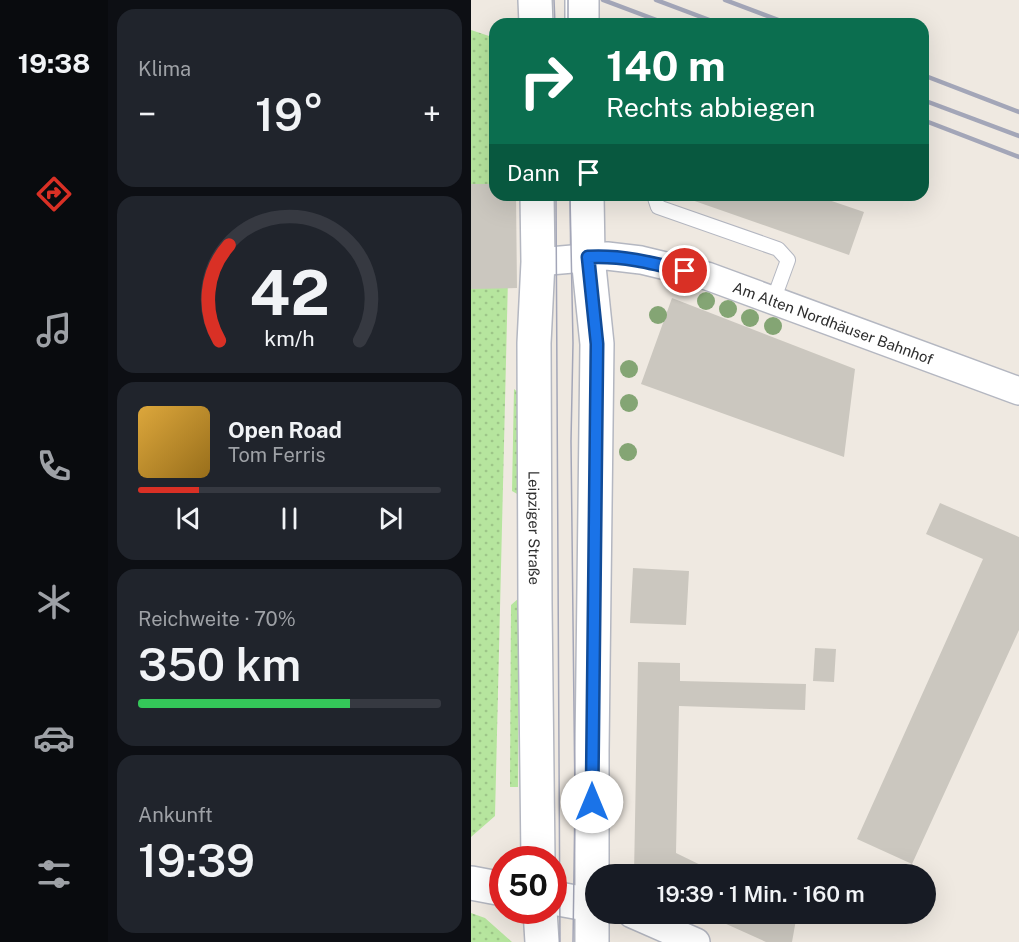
<!DOCTYPE html>
<html lang="de">
<head>
<meta charset="utf-8">
<style>
	:root { --surface:#171b24; --page:#20242c; --text:#f1f3f6; --muted:#9ea1a6; --line:#363941; --accent:#d93025 }
	body { margin:0; font-family:"Public Sans",sans-serif; background:var(--page); color:var(--text); height:100vh; display:flex; flex-direction:column; font-size:22px; white-space:nowrap }
	* { box-sizing:border-box; margin:0 }
	p { font-size:20px; color:var(--muted) }
	.icon { flex:none; width:33px; height:33px; fill:none; stroke:currentColor; stroke-width:2; stroke-linecap:round; stroke-linejoin:round }
	.map { position:relative; flex:1; overflow:hidden }
	.sheet { display:flex; flex-direction:column; gap:9px; padding:9px; background:#0d0f14; width:363px }
	.sheet>* { flex:none }
	.guide { position:absolute; left:18px; top:18px; width:440px; height:183px; border-radius:18px; box-shadow:0 6px 24px #0002; background:#0b6e4f; color:#fff; overflow:hidden }
	.speed { position:absolute; left:18px; top:846px; display:flex; gap:12px; font-size:30px; font-weight:700; text-align:center }
	.speed>* { display:grid; place-content:center; width:78px; height:78px; border-radius:50%; background:var(--surface); box-shadow:0 6px 24px #0002; line-height:1 }
	.speed .limit { border:9px solid #d22; background:#fff; color:#111 }
	.pin { position:absolute; display:grid; place-items:center; width:51px; height:51px; color:#fff; margin:-26px; border:3px solid #fff; border-radius:50%; box-shadow:0 2px 6px #0007 }
	.me { position:absolute; width:66px; margin:-33px; rotate:0deg; stroke-linejoin:round; filter:drop-shadow(0 0 4px #0008) }
	.turn { display:flex; align-items:center; gap:21px; height:126px; padding:0 18px; font-size:27px }
	.turn .icon { width:78px; height:78px; stroke-width:2.5 }
	.turn b { display:block; font-size:42px; line-height:51px }
	.then { display:flex; align-items:center; height:57px; padding:0 18px; background:#0003; gap:12px; font-size:22px }
	.big { font-size:45px; font-weight:600; line-height:1.1 }
	.sheet .widget { flex:1; display:flex; flex-direction:column; justify-content:center; gap:9px; min-width:0; padding:0 21px; border-radius:18px; background:var(--page) }
	.sheet .dial { align-items:center; gap:0 }
	.dial svg { height:156px; overflow:visible; fill:none; stroke:var(--line); stroke-width:7; stroke-linecap:round; text-anchor:middle }
	.dial text { fill:var(--text); stroke:none }
	.song { display:flex; align-items:center; gap:18px }
	.cover { width:72px; height:72px; border-radius:9px; background:linear-gradient(135deg,hsl(40 70% 55%),hsl(40 70% 35%)) }
	.played { height:6px; border-radius:3px; background:linear-gradient(90deg,var(--accent) 20%,var(--line) 20%) }
	.keys { display:flex; justify-content:space-around; direction:ltr }
	.heat { display:flex; justify-content:space-between; align-items:center; font-size:33px; direction:ltr }
	.charge { height:9px; border-radius:4px; background:linear-gradient(90deg,#34c759 70%,var(--line) 0) }
	.trip { position:absolute; left:114px; top:864px; width:351px; height:60px; border-radius:30px; background:var(--surface); box-shadow:0 6px 24px #0002; font-weight:600; line-height:60px; text-align:center }
	main { display:flex; flex:1; min-height:0 }
	.tabs { display:flex; flex-direction:column; width:108px; justify-content:space-around; align-items:center; background:#090b0e; color:var(--muted) }
	.tabs .icon { width:42px; height:42px }
	.tabs .selected { color:var(--accent) }
	.tabs b { font-size:27px; color:var(--text) }
	.map>svg:first-child { display:block }
</style>
</head>
<body>
<main>
<nav class="tabs">
<b>19:38</b>
<svg class="icon selected" aria-label="directions" viewBox="0 0 24 24"><path d="M12 3l9 9-9 9-9-9zM9 14v-3h6M13 9l2 2-2 2"/></svg>
<svg class="icon" aria-label="music" viewBox="0 0 24 24"><path d="M9 18V5l10-2v13"/><circle cx="6" cy="18" r="3"/><circle cx="16" cy="16" r="3"/></svg>
<svg class="icon" aria-label="phone" viewBox="0 0 24 24"><path d="M5 4h4l2 5-3 2q2 4 5 5l2-3 5 2v4C11 20 4 13 5 4z"/></svg>
<svg class="icon" aria-label="climate" viewBox="0 0 24 24"><path d="M12 3v18M4 7l16 10M4 17L20 7"/></svg>
<svg class="icon" aria-label="car" viewBox="0 0 24 24"><path d="M5 17H2v-5l4-1 3-4h7l3 4 3 1v5h-3M9 17h6M6 11h13"/><circle cx="7" cy="17" r="2"/><circle cx="17" cy="17" r="2"/></svg>
<svg class="icon" aria-label="filters" viewBox="0 0 24 24"><path d="M4 7h16M4 17h16"/><circle cx="9" cy="7" r="2"/><circle cx="15" cy="17" r="2"/></svg>
</nav>
<section class="sheet">
<div class="widget"><p>Klima</p>
<div class="heat"><a>−</a><b class="big">19°</b><a>+</a></div>
</div>
<div class="widget dial"><svg viewBox="0 0 100 80">
<path d="M14 69A42 42 0 1 1 86 69"/>
<path d="M14 69A42 42 0 0 1 19 20" stroke="#d93025"/>
<text x="50" y="56" font-size="32" font-weight="700">42</text>
<text x="50" y="72" font-size="11">km/h</text>
</svg></div>
<div class="widget">
<div class="song"><i class="cover"></i><div><b>Open Road</b><p>Tom Ferris</p></div></div>
<div class="played"></div>
<div class="keys"><svg class="icon" aria-label="previous" viewBox="0 0 24 24"><path d="M18 5L8 12l10 7zM5 5v14"/></svg><svg class="icon" aria-label="pause" viewBox="0 0 24 24"><path d="M8 5v14M16 5v14"/></svg><svg class="icon" aria-label="next" viewBox="0 0 24 24"><path d="M6 5l10 7-10 7zM19 5v14"/></svg></div>
</div>
<div class="widget"><p>Reichweite · 70%</p><b class="big">350 km</b><div class="charge"></div></div>
<div class="widget"><p>Ankunft</p><b class="big">19:39</b></div>
</section>
<div class="map">
<svg width="548" height="942" viewBox="0 0 548 942">
	<defs>
		<pattern id="grass-dots" width="8" height="8" patternUnits="userSpaceOnUse" patternTransform="scale(1.5)"><rect width="8" height="8" fill="#b6e59e"/><path d="M2 2h.1M6 6h.1" fill="none" stroke="#9dc588" stroke-width="1.8" stroke-linecap="round"/></pattern>
	</defs>
	<rect width="100%" height="100%" fill="#efe9e1"/>
	<path fill="url(#grass-dots)" d="M0 30 24 38V195H39L24 816 0 837Z
		M43 389 49 394 48 495 41 491Z
		M48 598 47 787H39L40 605Z
		M0 913 14 918 41 942H0Z"/>
	<path fill="#cbc7bf" d="M0 184H24V195H45L46 288 0 289Z
		M216 195H343L393 212 378 255 215 198Z
		M201 298 384 369 373 457 170 384Z
		M469 503 548 537V630L441 864 386 839 512 559 455 534Z
		M162 568 218 571 215 625 159 623Z
		M344 648 365 649 363 682 342 681Z
		M167 662 209 663V681L335 684 334 710 208 706 205 853 248 874H163Z
		M233 914H326L321 942H295Z"/>
	<g fill="none" stroke-linecap="round" stroke-linejoin="round">
		<defs>
			<path id="lane" d="M183 195 187 207 307 249 317 260 302 301"/>
			<g id="street">
				<path id="s1" d="M67 262 136 256 170 260 236 276 548 391"/>
				<path d="M161 914 225 942"/>
			</g>
			<g id="secondary">
				<path d="M64 0 65 24"/>
				<path d="M111 0V24"/>
				<path id="s2" d="M66 195 67 262 63 343 64 604 67 860"/>
				<path d="M116 195 117 257 126 344 121 751V942"/>
				<path d="M0 883 32 889"/>
				<path d="M82 898 121 905"/>
				<path d="M69 910 71 942"/>
			</g>
		</defs>
		<use href="#lane" stroke="#b4b7c1" stroke-width="16"/>
		<use href="#street" stroke="#b4b7c1" stroke-width="30"/>
		<use href="#secondary" stroke="#b4b7c1" stroke-width="36"/>
		<use href="#lane" stroke="#fff" stroke-width="14"/>
		<use href="#street" stroke="#fff" stroke-width="27"/>
		<use href="#secondary" stroke="#fff" stroke-width="33"/>
		<path stroke="#a3a6b8" stroke-width="1.5" d="M83 0 84 24
			M97 0V24
			M85 195 89 942
			M99 195 102 343 100 441 104 800 102 942"/>
		<path stroke="#a3a6b8" stroke-width="4.5" d="M132 0 196 24
			M185 0 249 24
			M254 0 318 24
			M452 75 548 112
			M452 100 548 136
			M452 120 548 157"/>
	</g>
	<g fill="#84a574">
		<circle cx="235" cy="301" r="9"/>
		<circle cx="257" cy="309" r="9"/>
		<circle cx="187" cy="315" r="9"/>
		<circle cx="279" cy="318" r="9"/>
		<circle cx="302" cy="326" r="9"/>
		<circle cx="158" cy="369" r="9"/>
		<circle cx="158" cy="403" r="9"/>
		<circle cx="157" cy="452" r="9"/>
	</g>
	<g fill="none" stroke-linecap="round" stroke-linejoin="round">
		<defs>
			<path id="route" d="M121 802 126 344 117 257C151 255 182 263 214 271"/>
		</defs>
		<use href="#route" stroke="#114b97" stroke-width="15"/>
		<use href="#route" stroke="#1a73e8" stroke-width="10"/>
	</g>
	<g text-anchor="middle" dominant-baseline="central" stroke-width="4.5" stroke-linejoin="round" paint-order="stroke">
		<g font-size="15" fill="#2e2e2e" stroke="#fff">
			<text stroke="none"><textPath href="#s1" startOffset="306">Am Alten Nordhäuser Bahnhof</textPath></text>
			<text stroke="none"><textPath href="#s2" startOffset="333">Leipziger Straße</textPath></text>
		</g>
	</g>
</svg>
<div class="speed"><div class="limit">50</div></div>
<div class="pin" style="left:214px;top:271px;background:#d93025"><svg class="icon" aria-label="arrive" viewBox="0 0 24 24"><path d="M6 21V4h12l-3 4 3 4H6"/></svg></div>
<svg class="me" style="left:121px;top:802px" viewBox="-20 -20 40 40"><circle r="19" fill="#fff"/><path d="M0-13L10 11 0 6-10 11z" fill="#1a73e8"/></svg>
<div class="trip">19:39 · 1 Min. · 160 m</div>
<div class="guide">
<div class="turn"><svg class="icon" aria-label="right" viewBox="0 0 24 24"><path d="M7 20v-9h11M14 6l5 5-5 5"/></svg><div><b>140 m</b>Rechts abbiegen</div></div>
<div class="then">Dann<svg class="icon" aria-label="arrive" viewBox="0 0 24 24"><path d="M6 21V4h12l-3 4 3 4H6"/></svg></div>
</div>
</div>
</main>
</body>
</html>
